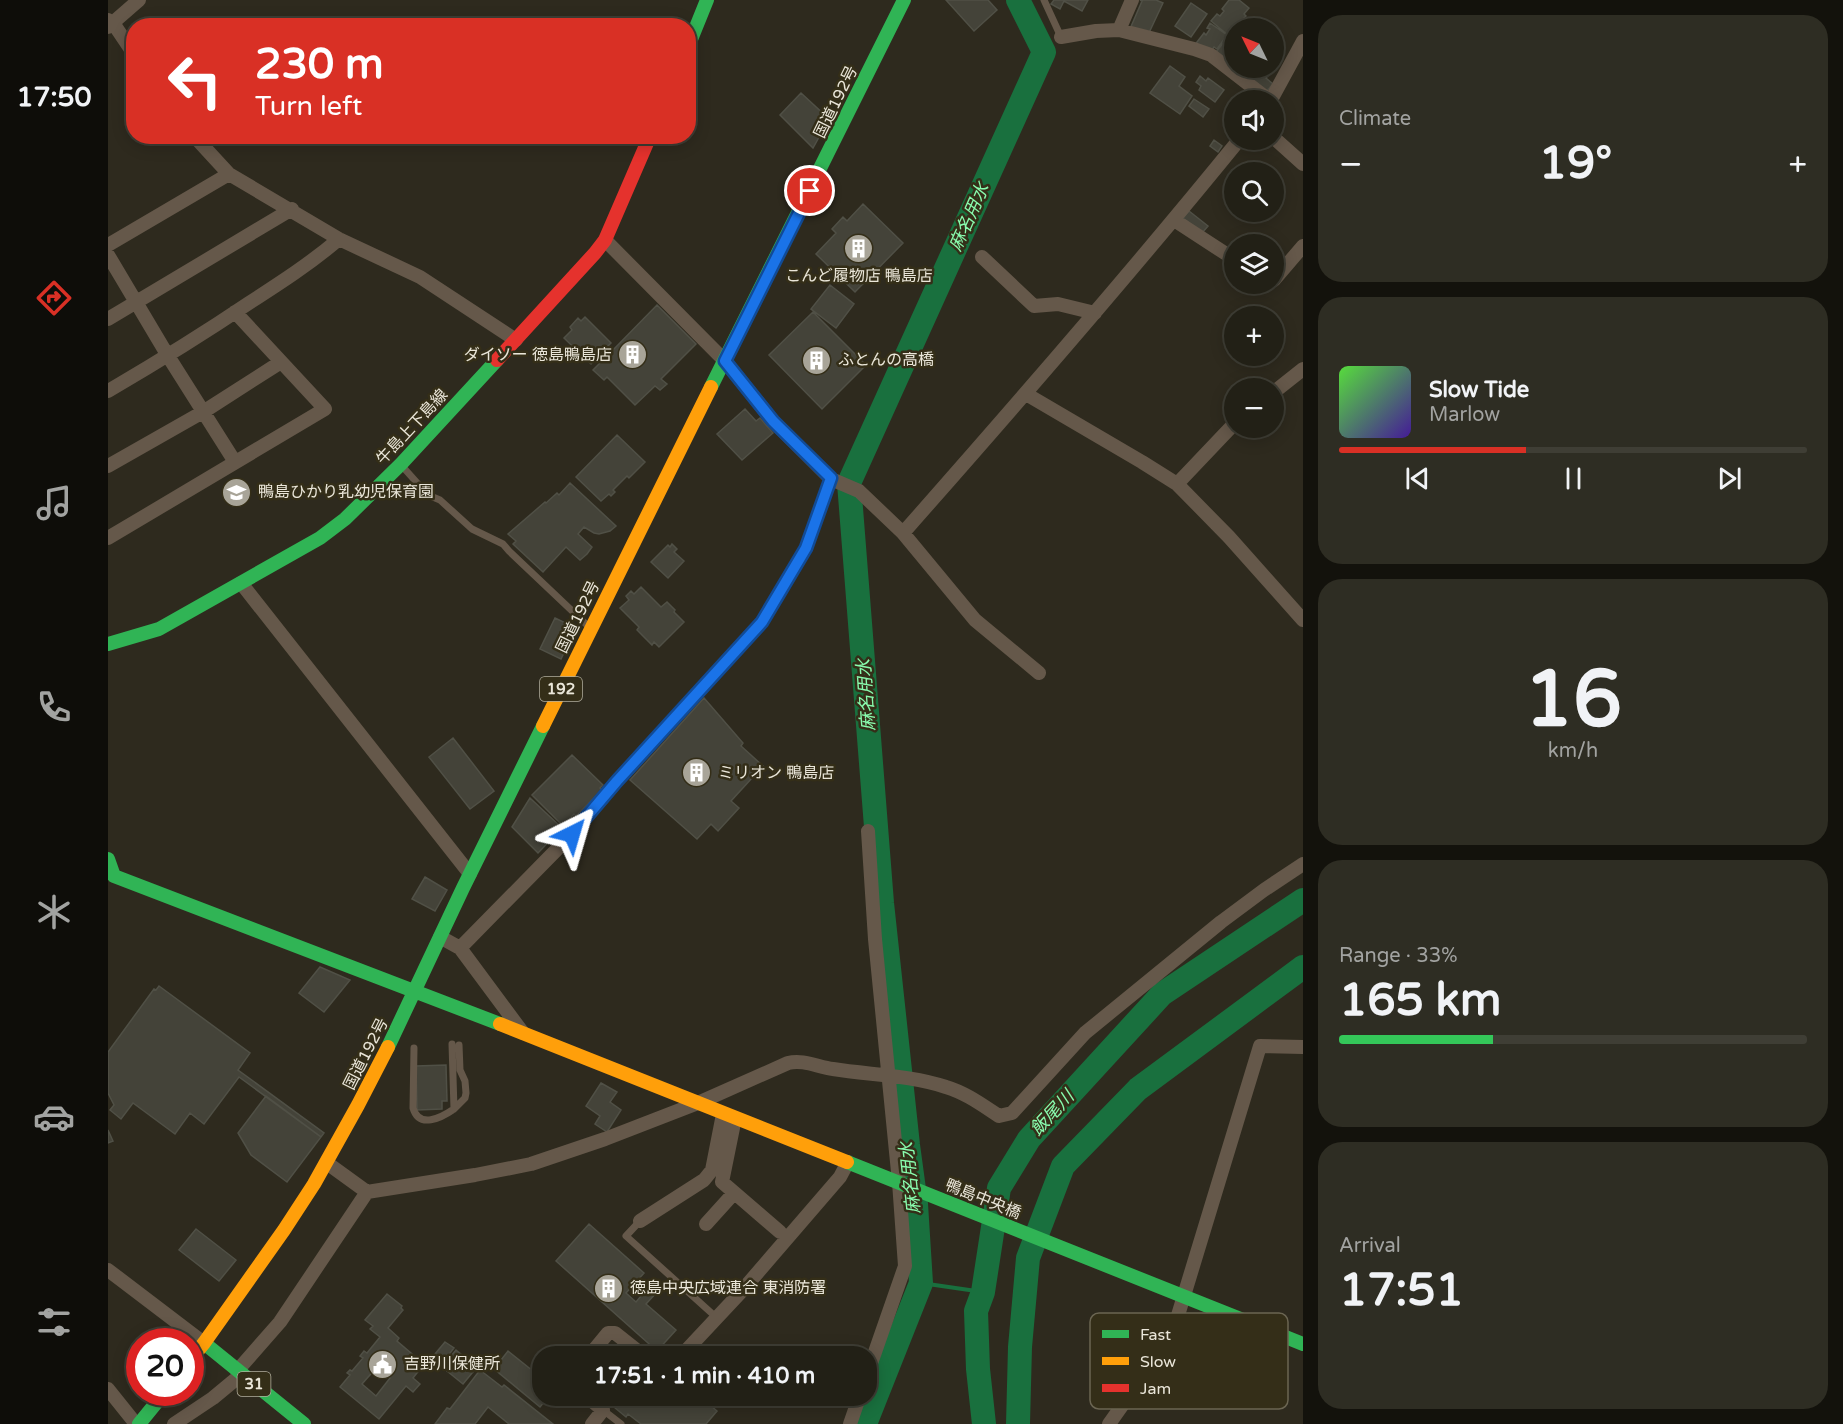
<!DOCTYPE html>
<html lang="en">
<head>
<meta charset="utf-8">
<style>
	:root { --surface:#222016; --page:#2e2d23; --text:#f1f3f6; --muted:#a2a3a1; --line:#3f3e35; --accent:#d93025 }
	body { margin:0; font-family:"Varela Round","Noto Sans JP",sans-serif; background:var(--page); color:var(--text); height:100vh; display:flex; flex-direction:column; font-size:22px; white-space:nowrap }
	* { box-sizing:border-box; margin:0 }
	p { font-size:20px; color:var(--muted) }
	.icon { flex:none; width:33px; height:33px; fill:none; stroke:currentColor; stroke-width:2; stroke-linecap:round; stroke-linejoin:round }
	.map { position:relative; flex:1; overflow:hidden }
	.panel { display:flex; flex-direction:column; gap:15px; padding:15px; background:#13120c; width:540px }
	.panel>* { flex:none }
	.top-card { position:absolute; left:18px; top:18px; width:570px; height:126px; border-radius:24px; box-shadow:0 3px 15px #0003,0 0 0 2px var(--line); background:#d93025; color:#fff; overflow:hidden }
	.needle { width:39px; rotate:313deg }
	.buttons { position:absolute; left:1116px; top:18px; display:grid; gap:12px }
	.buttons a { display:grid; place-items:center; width:60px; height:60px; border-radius:50%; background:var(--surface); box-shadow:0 3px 15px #0003,0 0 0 2px var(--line); font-size:30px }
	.speed { position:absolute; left:18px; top:1328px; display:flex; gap:12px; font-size:30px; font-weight:700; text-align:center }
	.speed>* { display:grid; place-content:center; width:78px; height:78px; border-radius:50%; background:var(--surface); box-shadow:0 3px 15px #0003,0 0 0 2px var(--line); line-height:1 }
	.speed .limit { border:9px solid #d22; background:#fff; color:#111 }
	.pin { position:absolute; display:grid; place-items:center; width:51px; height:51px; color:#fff; margin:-26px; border:3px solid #fff; border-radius:50%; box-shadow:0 2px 6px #0007 }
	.me { position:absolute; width:66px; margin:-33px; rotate:40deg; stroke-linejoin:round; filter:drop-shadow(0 0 4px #0008) }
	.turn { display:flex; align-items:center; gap:21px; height:126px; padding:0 30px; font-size:27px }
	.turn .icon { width:78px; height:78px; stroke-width:2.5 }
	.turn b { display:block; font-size:42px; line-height:51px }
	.big { font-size:45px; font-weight:700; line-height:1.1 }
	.panel .tile { flex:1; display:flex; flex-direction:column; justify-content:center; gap:9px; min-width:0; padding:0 21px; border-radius:24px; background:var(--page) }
	.panel .dial { align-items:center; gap:0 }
	.dial b { font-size:78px; line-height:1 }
	.song { display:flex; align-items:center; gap:18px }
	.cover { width:72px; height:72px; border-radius:9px; background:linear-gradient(135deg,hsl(110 70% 55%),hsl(260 70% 35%)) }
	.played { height:6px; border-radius:3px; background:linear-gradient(90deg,var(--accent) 40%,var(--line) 40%) }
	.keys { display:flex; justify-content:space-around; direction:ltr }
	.heat { display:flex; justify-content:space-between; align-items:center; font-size:33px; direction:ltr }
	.charge { height:9px; border-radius:4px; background:linear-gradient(90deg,#34c759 33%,var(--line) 0) }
	.trip { position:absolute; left:424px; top:1346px; width:345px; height:60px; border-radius:24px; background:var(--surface); box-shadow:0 3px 15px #0003,0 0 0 2px var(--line); font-weight:700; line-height:60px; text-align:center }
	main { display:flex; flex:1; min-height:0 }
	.tab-bar { display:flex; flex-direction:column; width:108px; justify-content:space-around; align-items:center; background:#0e0d09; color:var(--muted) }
	.tab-bar .icon { width:42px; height:42px }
	.tab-bar .current { color:var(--accent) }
	.tab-bar b { font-size:27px; color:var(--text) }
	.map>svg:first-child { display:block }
</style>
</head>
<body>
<main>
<nav class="tab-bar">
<b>17:50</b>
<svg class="icon current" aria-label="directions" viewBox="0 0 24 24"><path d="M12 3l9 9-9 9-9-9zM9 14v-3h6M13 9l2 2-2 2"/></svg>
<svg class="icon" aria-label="music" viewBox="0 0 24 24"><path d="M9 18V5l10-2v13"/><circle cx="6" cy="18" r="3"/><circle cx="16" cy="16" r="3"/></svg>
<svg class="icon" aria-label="phone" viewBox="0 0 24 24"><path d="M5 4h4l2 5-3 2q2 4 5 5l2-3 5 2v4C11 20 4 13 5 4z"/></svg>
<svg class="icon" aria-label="climate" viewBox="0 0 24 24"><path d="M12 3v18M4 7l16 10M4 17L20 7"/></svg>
<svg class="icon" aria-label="car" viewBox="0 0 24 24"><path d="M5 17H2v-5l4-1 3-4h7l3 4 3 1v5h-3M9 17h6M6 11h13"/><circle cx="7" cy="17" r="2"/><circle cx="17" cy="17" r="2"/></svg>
<svg class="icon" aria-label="filters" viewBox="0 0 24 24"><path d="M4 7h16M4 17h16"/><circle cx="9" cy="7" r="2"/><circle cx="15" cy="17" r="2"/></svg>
</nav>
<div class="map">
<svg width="1195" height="1424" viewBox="0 0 1195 1424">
	<rect width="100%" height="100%" fill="#2e2a1e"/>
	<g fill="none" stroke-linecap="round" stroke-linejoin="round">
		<path stroke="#19703e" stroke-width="4" d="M813 1283 875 1292"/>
		<path stroke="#19703e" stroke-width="24" d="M757 1424 813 1283 808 1204 800 1145 774 903 741 483 936 52 910 0
			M876 1424 870 1369 868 1311 875 1292 891 1188 921 1139 1054 994 1195 900
			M910 1424 912 1347 920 1258 955 1166 1030 1089 1195 967"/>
	</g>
	<path fill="#444339" stroke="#505046" stroke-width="1.5" fill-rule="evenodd" d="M838 0H880L889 10 866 31Z
		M946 0H980L974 11 956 1 952 9 943 4Z
		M1032 0H1048L1055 3 1039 37 1022 29 1034 1Z
		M1121 0H1131L1141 8 1136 14 1138 16 1126 28V40L1103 21 1109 14 1112 16 1116 11 1114 9Z
		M1083 3 1099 14 1083 37 1067 26Z
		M1102 23 1119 35 1109 49 1106 47 1102 53 1086 46 1096 33 1098 35 1102 29 1099 28Z
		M1120 37 1126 42V60L1121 56 1117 61 1108 52Z
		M1062 66 1077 77 1071 86 1084 96 1072 114 1042 93Z
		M1127 68H1160L1164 71 1158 78 1165 84 1157 93Z
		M1092 76 1098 81 1100 78 1116 90 1107 102 1091 90 1093 86 1088 82Z
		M693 93 721 119 705 148 672 115Z
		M1086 99 1101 109 1095 117 1081 106Z
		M1106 140 1114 146 1110 152 1102 146Z
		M755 204 795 243 747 292 708 254 728 233 724 229 735 217 739 221Z
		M1081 211 1100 226 1094 233 1075 218Z
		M722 285 746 304 728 328 703 309Z
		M549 305 588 344 553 379 559 384 552 390 547 386 527 405 499 377 496 380 485 370 492 363 488 358 483 364 456 338 464 330 462 327 470 318 473 321 477 317 503 343 498 348 503 352Z
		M705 312 758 365 714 409 661 355Z
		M637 409 648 421 652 418 665 433 634 460 609 434Z
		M509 435 537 462 521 478 519 476 505 490 507 492 503 496 501 494 493 501 468 477Z
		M462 483 508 526 502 531 491 534 486 533 476 527 470 534 484 547 479 554 472 560 458 547 435 572 405 544 408 541 400 534 437 502 438 503 449 493 451 495Z
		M564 544 569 549 566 552 576 561 560 578 543 562 560 545 562 547Z
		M533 587 553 607 559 602 567 610 566 612 576 622 551 647 546 642 544 645 529 630 531 627 512 608 521 600 518 596 523 591 526 594Z
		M447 618 468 628 453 659 432 649Z
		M596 698 635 743 633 746 655 766 623 801 631 808 610 831 603 824 589 839 522 780Z
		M345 738 386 791 362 809 321 757Z
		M464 755 495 785 492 788 494 790 468 816 466 814 455 826 424 795Z
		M422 798 454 828 430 853 404 827Z
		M317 877 339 890 327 911 304 899Z
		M212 967 242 980 216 1012 191 993Z
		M51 986 142 1053 130 1070 216 1133 213 1137 131 1077 96 1124 82 1113 67 1134 25 1103 13 1119 2 1110 6 1105 0 1093V1052L46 989 48 990Z
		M338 1065 339 1101H334V1109L309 1110 308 1066Z
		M493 1083 509 1092 502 1102 513 1110 499 1132 487 1124 492 1116 478 1106Z
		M158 1096 213 1137 179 1182 143 1155 130 1133Z
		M0 1130 5 1141 0 1143Z
		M481 1224 536 1273 518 1293 528 1302 543 1284 550 1291 538 1304 568 1330 549 1351 448 1261Z
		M88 1229 128 1260 111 1281 71 1250Z
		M279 1294 294 1306 293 1308 295 1310 280 1328 291 1338 289 1341 316 1364 305 1378 312 1384 305 1392 298 1386 271 1419 232 1387 242 1375 239 1373 242 1370 244 1371 255 1358 252 1356 256 1351 259 1353 272 1337 262 1329 265 1326 257 1320ZM269 1367 282 1378 268 1396 254 1384Z
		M337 1342 346 1348 336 1361 327 1354Z
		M348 1350 369 1367 355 1384 334 1367Z
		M400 1351 435 1379V1395H442L432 1407 386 1369Z
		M372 1370 394 1387 396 1385 445 1424H401L380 1407 367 1424H327L339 1408 342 1409Z
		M498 1395H590L609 1411 598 1424H533L520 1414 518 1417 495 1398Z"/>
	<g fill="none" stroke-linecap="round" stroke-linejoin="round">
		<path stroke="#65584a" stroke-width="7" d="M936 0 953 37
			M294 466 320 495 332 500 364 529 395 544 401 551 479 625
			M464 834 509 781 654 623 697 548 723 479
			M306 1048 305 1108C311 1129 333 1118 346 1109L344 1044
			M346 1109 357 1098 358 1093 357 1081 352 1070 351 1045
			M532 1221 518 1236 609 1318
			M495 1410 513 1424"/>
		<path stroke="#65584a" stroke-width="14" d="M0 20 5 23 26 54
			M0 27 31 0
			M1011 30 1024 0
			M953 37 988 31 1011 30 1086 49 1103 55 1161 100
			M1163 100 1195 41
			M86 136 121 174 231 239 312 277 408 340
			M1166 138 1195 164
			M1066 220 1126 259
			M497 240 617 361 665 421 723 479 751 491 795 533C909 404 1022 274 1131 140
			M0 245 121 174
			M0 255 60 356 127 462
			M874 257 926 306 950 304 987 313
			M1166 280 1195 246
			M0 319 184 209
			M0 391C48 363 95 334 141 303 172 283 203 263 231 239
			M1166 392 1195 369
			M918 394 1034 462 1069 484 1121 537 1195 620
			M0 466 95 412 173 362
			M1069 484 1126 424
			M795 533 867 620 931 673
			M0 538 217 409 127 312
			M133 583 362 874
			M332 937 352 948 464 834
			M352 948 415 1033
			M627 1118 614 1182 672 1232
			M219 1163 259 1192 367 1175 423 1164 497 1139 590 1103 680 1063C695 1059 710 1067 725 1069 762 1075 802 1075 838 1087 858 1093 874 1105 891 1116L904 1113 977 1033 1113 922 1156 890 1195 864
			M532 1221 596 1180 604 1170 615 1114
			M598 1224 626 1193
			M0 1270 96 1343
			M481 1356 500 1333H507L536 1356
			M573 1356 632 1293 732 1177 740 1162
			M129 1371 172 1322 259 1192
			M759 1375 797 1266 791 1182 767 939 760 831
			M0 1389 28 1424
			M477 1395 495 1410 484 1424
			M66 1424 105 1398 134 1374
			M742 1424 752 1395
			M1001 1424 1064 1335 1152 1046 1195 1047"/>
		<path stroke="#30b455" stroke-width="14" d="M580 47 599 0
			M603 387 796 0
			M0 644 51 629 212 538 237 519 293 464 389 360
			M0 859 6 876 392 1024
			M280 1047 355 888 435 726
			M739 1162 1195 1344
			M96 1343 196 1424
			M31 1424 57 1392"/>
		<path stroke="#ff9f0a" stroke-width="14" d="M435 726 603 387
			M392 1024 739 1162
			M82 1360 96 1343 176 1230 206 1184 250 1105 280 1047"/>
		<path stroke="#e5322d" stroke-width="14" d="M389 360 487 253 497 240 542 136"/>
	</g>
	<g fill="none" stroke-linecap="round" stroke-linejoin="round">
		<defs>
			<path id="route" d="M464 834 509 781 654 622 698 548 723 478 665 421 617 361 702 191"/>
		</defs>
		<use href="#route" stroke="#114b97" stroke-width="15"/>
		<use href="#route" stroke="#1a73e8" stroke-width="10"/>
	</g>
	<defs>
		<symbol id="building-disc" viewBox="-11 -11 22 22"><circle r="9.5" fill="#a8a498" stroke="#342e18"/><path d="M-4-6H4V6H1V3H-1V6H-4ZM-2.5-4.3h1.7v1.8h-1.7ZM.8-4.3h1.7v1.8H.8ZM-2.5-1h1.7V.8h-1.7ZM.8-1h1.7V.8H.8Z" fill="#fff"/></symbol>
		<symbol id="school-disc" viewBox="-11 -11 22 22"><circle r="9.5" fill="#a8a498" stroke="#342e18"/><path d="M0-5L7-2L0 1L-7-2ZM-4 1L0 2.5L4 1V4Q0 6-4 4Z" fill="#fff"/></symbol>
		<symbol id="civic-disc" viewBox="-11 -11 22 22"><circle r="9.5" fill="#a8a498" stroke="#342e18"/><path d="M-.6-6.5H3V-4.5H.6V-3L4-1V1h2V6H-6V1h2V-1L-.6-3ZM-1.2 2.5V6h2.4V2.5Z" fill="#fff"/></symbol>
	</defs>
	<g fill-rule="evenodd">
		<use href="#building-disc" x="734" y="232" width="33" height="33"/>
		<use href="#building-disc" x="508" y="338" width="33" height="33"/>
		<use href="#building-disc" x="692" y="344" width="33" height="33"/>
		<use href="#school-disc" x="112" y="476" width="33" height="33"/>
		<use href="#building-disc" x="572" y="756" width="33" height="33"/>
		<use href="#building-disc" x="484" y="1272" width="33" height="33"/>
		<use href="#civic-disc" x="258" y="1348" width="33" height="33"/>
	</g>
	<g text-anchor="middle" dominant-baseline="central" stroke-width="5" stroke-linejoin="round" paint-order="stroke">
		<g fill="#342e18" stroke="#b3af9f" stroke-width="1.5">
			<rect x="432" y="677" width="42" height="24" rx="4.5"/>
			<rect x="129.5" y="1372" width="33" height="24" rx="4.5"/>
		</g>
		<g font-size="15" font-weight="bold" fill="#eae6d9">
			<text x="453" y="689">192</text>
			<text x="146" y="1384">31</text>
		</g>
		<g font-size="16" fill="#eae6d9" stroke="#342e18">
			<text transform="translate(728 102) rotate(-64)">国道192号</text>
			<text transform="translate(304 427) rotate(-47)">牛島上下島線</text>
			<text transform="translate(470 617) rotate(-64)">国道192号</text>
			<text transform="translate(258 1054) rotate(-63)">国道192号</text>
			<text transform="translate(875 1199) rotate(22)">鴨島中央橋</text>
		</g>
		<g font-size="16" fill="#eae6d9" stroke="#342e18" text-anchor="start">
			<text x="751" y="276" text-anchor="middle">こんど履物店 鴨島店</text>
			<text x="504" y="355" text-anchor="end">ダイソー 徳島鴨島店</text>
			<text x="730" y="360">ふとんの高橋</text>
			<text x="150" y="492">鴨島ひかり乳幼児保育園</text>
			<text x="610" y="773">ミリオン 鴨島店</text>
			<text x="522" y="1288">徳島中央広域連合 東消防署</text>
			<text x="296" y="1364">吉野川保健所</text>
		</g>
		<g font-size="18" font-style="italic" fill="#89fcae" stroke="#342e18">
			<text transform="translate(861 217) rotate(-66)">麻名用水</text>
			<text transform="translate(758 695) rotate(-94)">麻名用水</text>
			<text transform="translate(944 1113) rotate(-47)">飯尾川</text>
			<text transform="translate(802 1178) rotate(-96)">麻名用水</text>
		</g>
	</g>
	<rect x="982" y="1313" width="198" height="96" rx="9" fill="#342e18" stroke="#6b6552" stroke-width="1.5"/>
	<rect x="994" y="1330" width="27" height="8" fill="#30b455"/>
	<rect x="994" y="1357" width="27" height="8" fill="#ff9f0a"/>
	<rect x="994" y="1384" width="27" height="8" fill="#e5322d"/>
	<g font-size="16" fill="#eae6d9">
		<text x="1032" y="1340">Fast</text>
		<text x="1032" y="1367">Slow</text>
		<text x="1032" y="1394">Jam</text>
	</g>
</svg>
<div class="buttons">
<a><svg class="needle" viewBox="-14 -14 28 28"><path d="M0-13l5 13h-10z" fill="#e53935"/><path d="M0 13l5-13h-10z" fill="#a2a3a1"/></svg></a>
<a><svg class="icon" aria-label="sound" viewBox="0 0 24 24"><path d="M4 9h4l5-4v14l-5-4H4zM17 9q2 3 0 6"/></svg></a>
<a><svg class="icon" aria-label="search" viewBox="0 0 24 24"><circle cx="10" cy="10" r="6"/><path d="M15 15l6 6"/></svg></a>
<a><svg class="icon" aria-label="layers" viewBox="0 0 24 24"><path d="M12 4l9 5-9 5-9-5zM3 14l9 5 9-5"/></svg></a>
<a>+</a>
<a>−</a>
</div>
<div class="speed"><div class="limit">20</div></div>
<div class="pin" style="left:702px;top:191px;background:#d93025"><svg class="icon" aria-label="arrive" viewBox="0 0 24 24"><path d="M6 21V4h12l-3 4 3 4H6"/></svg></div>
<svg class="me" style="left:464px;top:834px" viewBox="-20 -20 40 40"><path d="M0-17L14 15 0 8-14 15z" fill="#1a73e8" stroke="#fff" stroke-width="4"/></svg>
<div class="trip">17:51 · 1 min · 410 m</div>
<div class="top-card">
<div class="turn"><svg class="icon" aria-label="left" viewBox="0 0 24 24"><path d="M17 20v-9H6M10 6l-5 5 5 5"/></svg><div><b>230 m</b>Turn left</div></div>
</div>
</div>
<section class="panel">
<div class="tile"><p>Climate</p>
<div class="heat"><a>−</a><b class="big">19°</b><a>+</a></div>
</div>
<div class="tile">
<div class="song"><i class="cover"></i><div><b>Slow Tide</b><p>Marlow</p></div></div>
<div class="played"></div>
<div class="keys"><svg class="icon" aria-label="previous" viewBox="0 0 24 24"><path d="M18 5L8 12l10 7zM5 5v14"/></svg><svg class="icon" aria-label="pause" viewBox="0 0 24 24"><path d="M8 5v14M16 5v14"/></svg><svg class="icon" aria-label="next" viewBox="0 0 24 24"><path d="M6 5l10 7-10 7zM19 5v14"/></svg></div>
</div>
<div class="tile dial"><b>16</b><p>km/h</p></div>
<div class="tile"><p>Range · 33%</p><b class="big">165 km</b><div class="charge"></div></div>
<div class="tile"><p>Arrival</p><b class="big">17:51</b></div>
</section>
</main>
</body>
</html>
